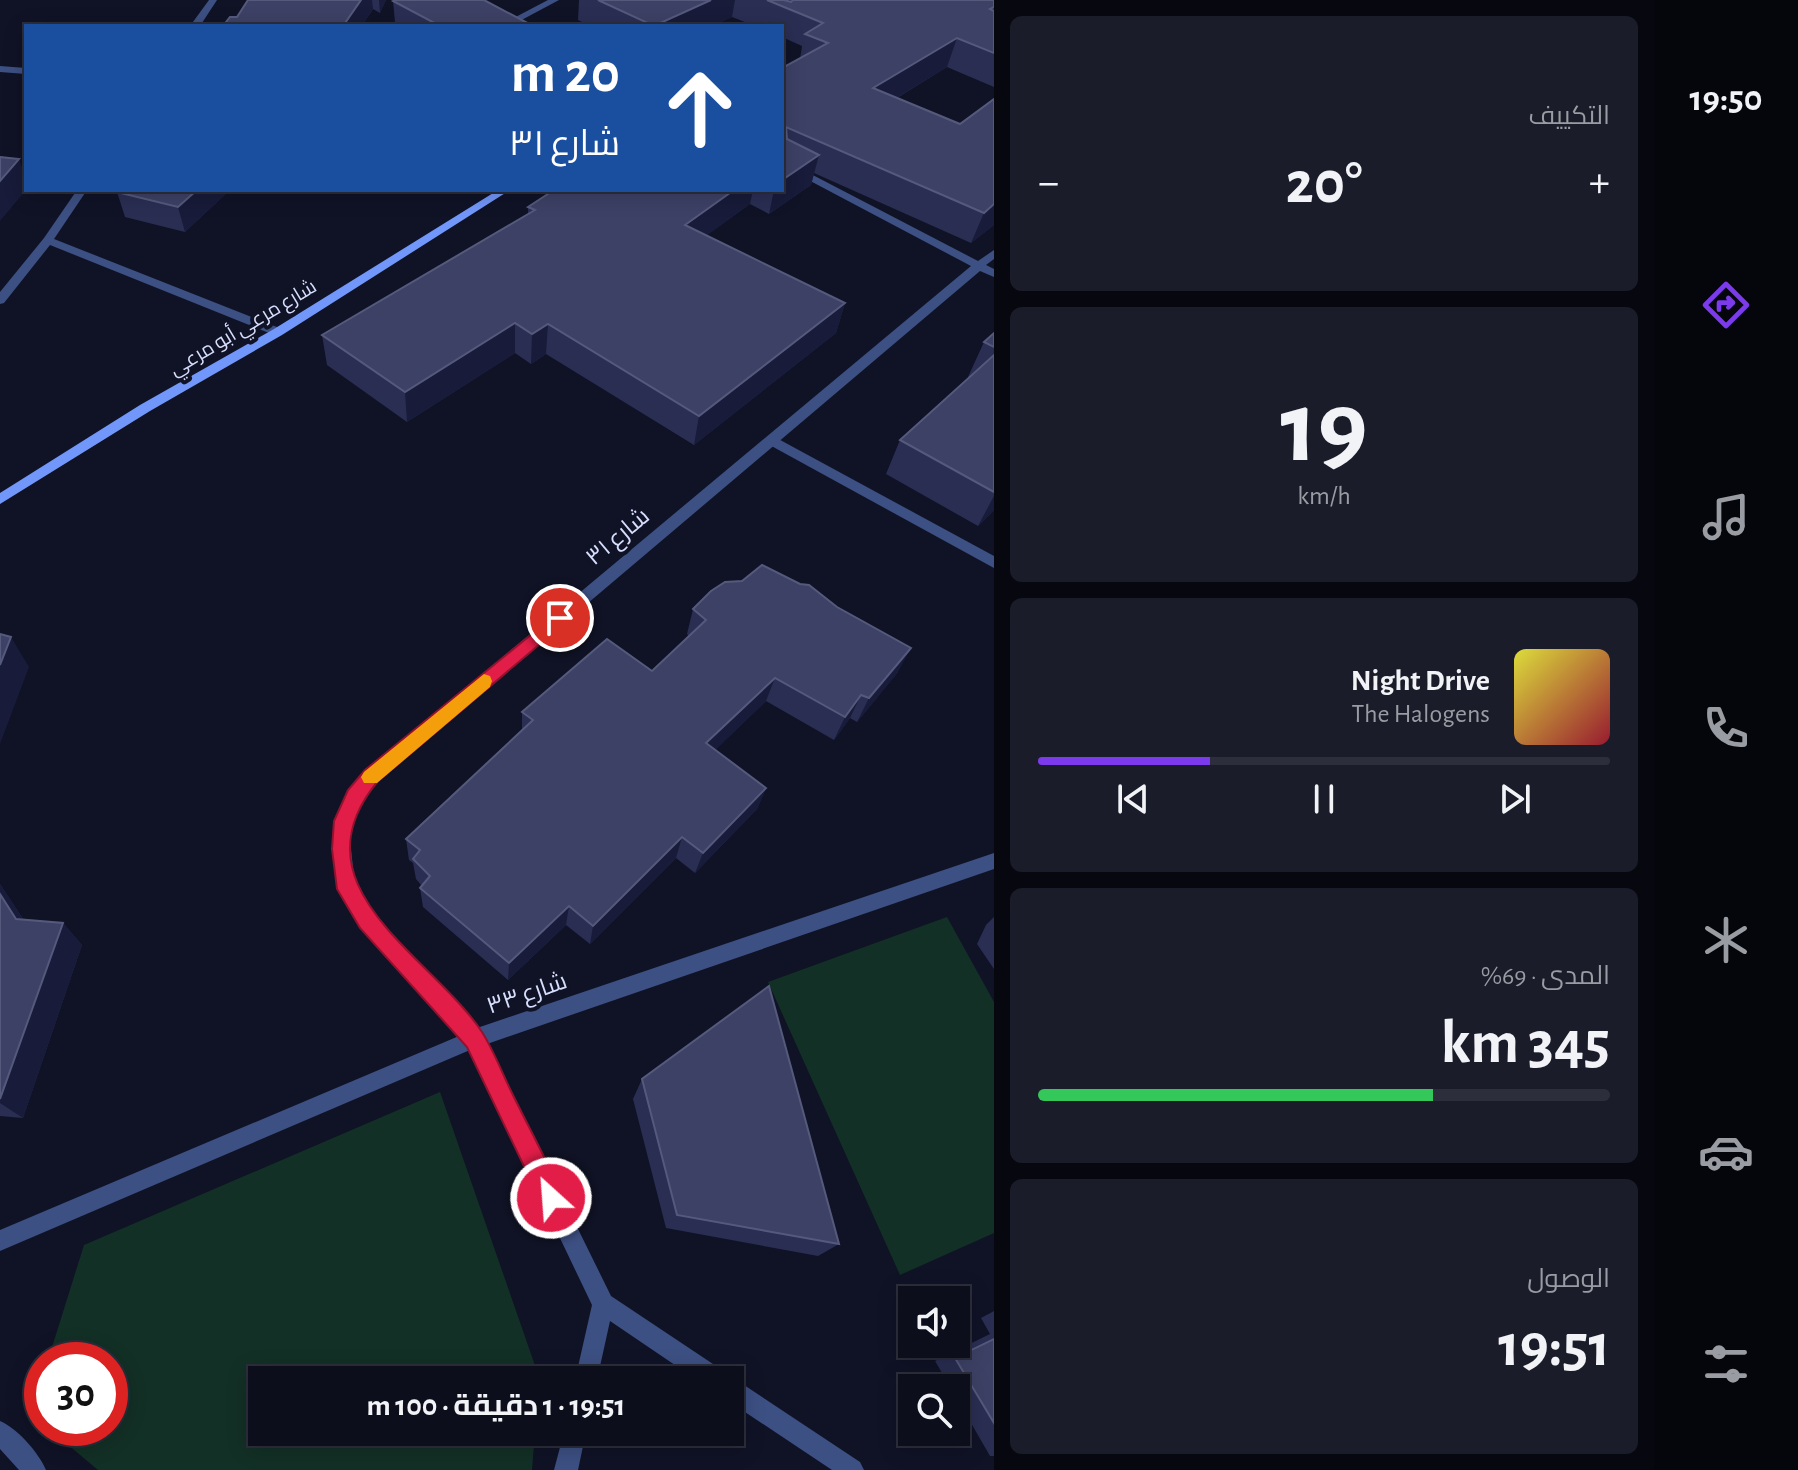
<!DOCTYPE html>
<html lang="ar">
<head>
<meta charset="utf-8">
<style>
	:root { --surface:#0c0e1c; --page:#1a1c29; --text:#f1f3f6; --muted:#9a9ca3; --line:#2c2e3b; --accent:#7c3aed }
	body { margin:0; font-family:"Alegreya Sans",Cairo,sans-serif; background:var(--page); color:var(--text); direction:rtl; height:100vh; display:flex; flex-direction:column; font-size:30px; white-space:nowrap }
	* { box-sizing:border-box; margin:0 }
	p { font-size:26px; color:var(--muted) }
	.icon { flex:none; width:44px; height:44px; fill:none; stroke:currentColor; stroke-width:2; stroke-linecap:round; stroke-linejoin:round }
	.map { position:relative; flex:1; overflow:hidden; direction:ltr }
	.sheet { display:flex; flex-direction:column; gap:16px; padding:16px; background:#07080f; width:660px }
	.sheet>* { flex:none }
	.guide { position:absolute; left:24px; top:24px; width:760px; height:168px; border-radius:0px; box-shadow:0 4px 20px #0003,0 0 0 2px var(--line); direction:rtl; background:#1a4fa0; color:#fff; overflow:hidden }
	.tools { position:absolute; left:898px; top:1286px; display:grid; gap:16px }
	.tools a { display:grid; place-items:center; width:72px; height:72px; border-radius:0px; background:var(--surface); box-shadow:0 4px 20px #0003,0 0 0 2px var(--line); font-size:40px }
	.speed { position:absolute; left:24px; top:1342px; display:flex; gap:16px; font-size:40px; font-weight:700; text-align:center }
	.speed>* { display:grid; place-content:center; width:104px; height:104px; border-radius:50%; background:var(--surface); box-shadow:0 4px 20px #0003,0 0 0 2px var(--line); line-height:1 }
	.speed .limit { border:12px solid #d22; background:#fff; color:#111 }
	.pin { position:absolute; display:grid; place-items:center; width:68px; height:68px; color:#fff; margin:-34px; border:4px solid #fff; border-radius:50%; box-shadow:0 2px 8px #0007 }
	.me { position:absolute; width:88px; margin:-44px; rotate:334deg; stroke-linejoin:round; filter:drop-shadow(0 0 6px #0008) }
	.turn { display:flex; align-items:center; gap:28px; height:168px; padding:0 32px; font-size:36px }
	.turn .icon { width:104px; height:104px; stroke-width:2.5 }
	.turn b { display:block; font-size:56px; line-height:68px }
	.big { font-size:60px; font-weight:700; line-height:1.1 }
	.sheet .widget { flex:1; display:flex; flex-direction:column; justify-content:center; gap:12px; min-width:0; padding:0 28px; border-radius:12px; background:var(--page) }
	.sheet .dial { align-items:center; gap:0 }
	.dial b { font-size:104px; line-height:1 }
	.song { display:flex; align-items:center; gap:24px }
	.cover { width:96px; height:96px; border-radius:12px; background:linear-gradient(135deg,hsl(60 70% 55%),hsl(350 70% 35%)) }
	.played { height:8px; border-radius:4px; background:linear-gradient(90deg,var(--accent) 30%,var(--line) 30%) }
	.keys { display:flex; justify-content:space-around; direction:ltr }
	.heat { display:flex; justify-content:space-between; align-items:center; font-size:44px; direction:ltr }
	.charge { height:12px; border-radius:6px; background:linear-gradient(90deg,#34c759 69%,var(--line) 0) }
	.trip { position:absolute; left:248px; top:1366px; width:496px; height:80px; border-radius:0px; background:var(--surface); box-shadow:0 4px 20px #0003,0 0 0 2px var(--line); font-weight:700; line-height:80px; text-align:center; direction:rtl }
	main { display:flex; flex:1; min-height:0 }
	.menu { display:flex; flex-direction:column; width:144px; justify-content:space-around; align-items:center; background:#05060b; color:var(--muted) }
	.menu .icon { width:56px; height:56px }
	.menu .selected { color:var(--accent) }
	.menu b { font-size:36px; color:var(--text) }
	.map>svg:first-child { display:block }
</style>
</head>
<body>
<main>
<nav class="menu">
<b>19:50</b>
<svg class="icon selected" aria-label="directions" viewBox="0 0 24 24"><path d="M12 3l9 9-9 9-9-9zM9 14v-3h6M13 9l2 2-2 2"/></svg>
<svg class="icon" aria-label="music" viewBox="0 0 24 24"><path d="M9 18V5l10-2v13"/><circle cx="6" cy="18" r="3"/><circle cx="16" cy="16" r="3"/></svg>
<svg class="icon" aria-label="phone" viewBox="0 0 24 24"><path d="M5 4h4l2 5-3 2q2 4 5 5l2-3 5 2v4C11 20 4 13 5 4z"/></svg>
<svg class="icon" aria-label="climate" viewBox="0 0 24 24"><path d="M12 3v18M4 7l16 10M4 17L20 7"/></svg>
<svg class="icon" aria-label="car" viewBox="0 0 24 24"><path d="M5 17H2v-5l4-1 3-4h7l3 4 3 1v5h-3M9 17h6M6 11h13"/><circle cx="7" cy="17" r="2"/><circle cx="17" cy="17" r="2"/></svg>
<svg class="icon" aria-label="filters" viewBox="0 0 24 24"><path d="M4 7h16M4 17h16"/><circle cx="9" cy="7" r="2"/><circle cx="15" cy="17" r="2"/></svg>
</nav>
<section class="sheet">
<div class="widget"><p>التكييف</p>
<div class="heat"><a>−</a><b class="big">20°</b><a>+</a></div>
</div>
<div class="widget dial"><b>19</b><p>km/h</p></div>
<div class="widget">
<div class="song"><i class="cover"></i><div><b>Night Drive</b><p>The Halogens</p></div></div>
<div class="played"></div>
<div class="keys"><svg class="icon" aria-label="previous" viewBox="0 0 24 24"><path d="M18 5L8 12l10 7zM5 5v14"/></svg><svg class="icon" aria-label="pause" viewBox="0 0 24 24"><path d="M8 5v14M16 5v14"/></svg><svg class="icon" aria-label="next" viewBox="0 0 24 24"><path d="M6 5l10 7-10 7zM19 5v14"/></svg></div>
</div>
<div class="widget"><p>المدى · 69%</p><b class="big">345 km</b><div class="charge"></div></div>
<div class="widget"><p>الوصول</p><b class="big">19:51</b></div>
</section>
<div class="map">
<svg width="994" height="1470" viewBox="0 0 994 1470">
	<rect width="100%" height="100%" fill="#101326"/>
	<path fill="#133026" d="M947 917 994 1002V1233L900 1275 768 982Z
		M440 1092 540 1380H262V1432H535L532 1470H98L48 1428H110V1360H48L84 1245Z"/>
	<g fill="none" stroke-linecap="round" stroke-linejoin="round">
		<path fill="#3d5083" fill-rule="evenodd" d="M771 435 994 556V568L766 443 764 440Z"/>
		<path fill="#3d5083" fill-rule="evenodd" d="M209 0H217L200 26H190Z
			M548 0H559L516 23 508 21Z
			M0 66 26 68V74L0 72Z
			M782 159 978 261 994 250V259L986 265 994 269V277L980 271 378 781 360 801 351 821V849L355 887 374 915 477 1028 994 853V869L487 1044 611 1296 725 1372 728 1379 738 1381 860 1462 864 1470H832L730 1402V1380H697L610 1321 597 1380H575L592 1305 470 1050 0 1251V1230L459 1036 362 927 338 889 333 849 335 821 348 791 366 771 971 266 782 166Z
			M77 190H87L54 239 282 329V335H274L50 245 4 303 0 304V292L44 238Z
			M0 1421C17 1428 39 1453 46 1470H19L0 1449Z
			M564 1432H586L578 1470H554Z"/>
		<path fill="#7297fa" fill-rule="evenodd" d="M498 190H510L282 335 150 411 0 504V493L140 405 274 329Z"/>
	</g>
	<path fill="#2a2e53" d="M248 0H386L380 13 373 9 362 26H223L237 17Z
		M579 0H994V87L947 67 897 98 994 225 971 243 814 173 811 185 769 214 750 204 707 235 845 303 836 333 694 445 546 354 531 364 515 353 407 422 327 365 322 335 528 214V207L554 190H782V68L800 59 802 46 782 37V26H755L732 17 712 26H590L578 20Z
		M393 1 533 26H403L395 22Z
		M230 190 185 232 125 217 117 192Z
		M994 333V510L978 526 886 474 900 440 969 378 968 377 984 342Z
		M693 609 898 672 857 722 850 718 834 740 766 701 715 750 766 788 757 809 695 873 676 858 590 944 566 925 508 980 423 907 420 888 422 886 416 879 413 863 409 860 406 839 522 731V712L652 671 689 636 687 634Z
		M0 884 23 919 63 923 82 945 23 1118 0 1116Z
		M994 917V969L977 944 986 925Z
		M642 1079 839 1244 818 1256 666 1228 633 1099Z
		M994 1311V1456H990L956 1397V1388H951L935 1361 990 1334 981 1318Z"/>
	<path fill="#181b39" d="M361 0H372L373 9 362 26H343Z
		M379 0H386L380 13Z
		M711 0H735L732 17 712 26H654Z
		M957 38 947 67 865 117 873 88Z
		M819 155 811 185 769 214 774 190H782V180Z
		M19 159 26 178V190L0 221V181Z
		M197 190H230L185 232 178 207Z
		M734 190H753L750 204 680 255 685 225Z
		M994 204V225L971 243 984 213Z
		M845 303 836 333 694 445 699 416Z
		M515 323V353L407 422 405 392Z
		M548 324 546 354 531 364 532 334Z
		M994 496V510L978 526Z
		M11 637 29 667 0 744V665Z
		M911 648 898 672 857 722 869 698Z
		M775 678 766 701 699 766 706 743Z
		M861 695 850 718 834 740 845 717Z
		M766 788 757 809 695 873 703 853Z
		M682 837 676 858 590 944 593 926Z
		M0 884 37 941 16 919 0 894Z
		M569 906 566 925 508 980 509 963Z
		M63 923 82 945 23 1118 0 1103V1099Z"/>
	<path fill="#3d4165" stroke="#555a7d" stroke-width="2" d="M248 0H361L343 26H223L230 17H237Z
		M395 0H484L533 26H440L393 1Z
		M598 0H711L654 26Z
		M767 0H784L791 2 793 0H994V7L990 9 994 11V53L957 38 873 88 960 124 994 99V204L984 213 786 127 787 139 819 155 782 180V68L828 43 805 34 823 23Z
		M0 157 19 159 0 181Z
		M118 190H197L178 207 117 192Z
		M554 190H734L685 225 845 303 699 416 548 324 532 334 515 323 405 392 322 335 535 210 528 207Z
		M994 333V347L984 342Z
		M994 355V492L900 440Z
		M762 565 800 584 809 585 837 607 911 648 869 698 861 695 845 717 775 678 706 743 766 788 703 853 682 837 593 926 569 906 509 963 420 888 430 876 413 859 420 850 406 839 533 720 522 712 607 639 652 671 706 620 693 609 711 591 725 582 742 581Z
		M0 634 11 637 0 665Z
		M0 894 16 919 63 923 0 1099Z
		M769 986 839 1244 677 1215 642 1079Z
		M994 1339V1423L955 1358Z"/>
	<path fill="#e11d48" stroke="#92132f" stroke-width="2" d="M560 611 566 613 568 618 566 622 378 781C290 887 432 956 482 1032 494 1051 502 1073 512 1093 529 1128 548 1162 563 1198L560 1206 551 1209 543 1206 467 1047 360 928 337 889 332 849 334 821 348 790 365 770Z"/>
	<path fill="#f59e0b" d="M484 674 490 676 492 681 490 687 377 783H364L361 777 364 772Z"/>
	<g text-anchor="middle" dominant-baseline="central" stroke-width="8" stroke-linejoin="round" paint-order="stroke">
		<g font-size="20" fill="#d7defd" stroke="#101326">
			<text transform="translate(243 328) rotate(-31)">شارع مرعي أبو مرعي</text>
		</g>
		<g font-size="24" fill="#d7defd" stroke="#101326">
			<text transform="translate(618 537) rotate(-40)">شارع ٣١</text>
			<text transform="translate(527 994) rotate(-19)">شارع ٣٣</text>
		</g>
	</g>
</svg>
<div class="tools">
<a><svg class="icon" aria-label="sound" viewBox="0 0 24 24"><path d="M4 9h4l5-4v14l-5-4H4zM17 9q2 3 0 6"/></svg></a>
<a><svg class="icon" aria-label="search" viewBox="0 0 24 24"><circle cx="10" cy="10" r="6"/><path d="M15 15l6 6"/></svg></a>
</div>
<div class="speed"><div class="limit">30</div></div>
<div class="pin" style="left:560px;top:618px;background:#d93025"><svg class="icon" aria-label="arrive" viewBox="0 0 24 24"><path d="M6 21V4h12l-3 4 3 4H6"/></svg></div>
<svg class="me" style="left:551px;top:1198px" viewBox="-20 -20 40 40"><circle r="17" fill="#e11d48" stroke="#fff" stroke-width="3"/><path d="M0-11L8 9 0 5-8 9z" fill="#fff"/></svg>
<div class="trip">19:51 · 1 دقيقة · 100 m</div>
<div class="guide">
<div class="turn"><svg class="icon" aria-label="ahead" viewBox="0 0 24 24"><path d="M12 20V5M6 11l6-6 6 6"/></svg><div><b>20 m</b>شارع ٣١</div></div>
</div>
</div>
</main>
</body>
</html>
